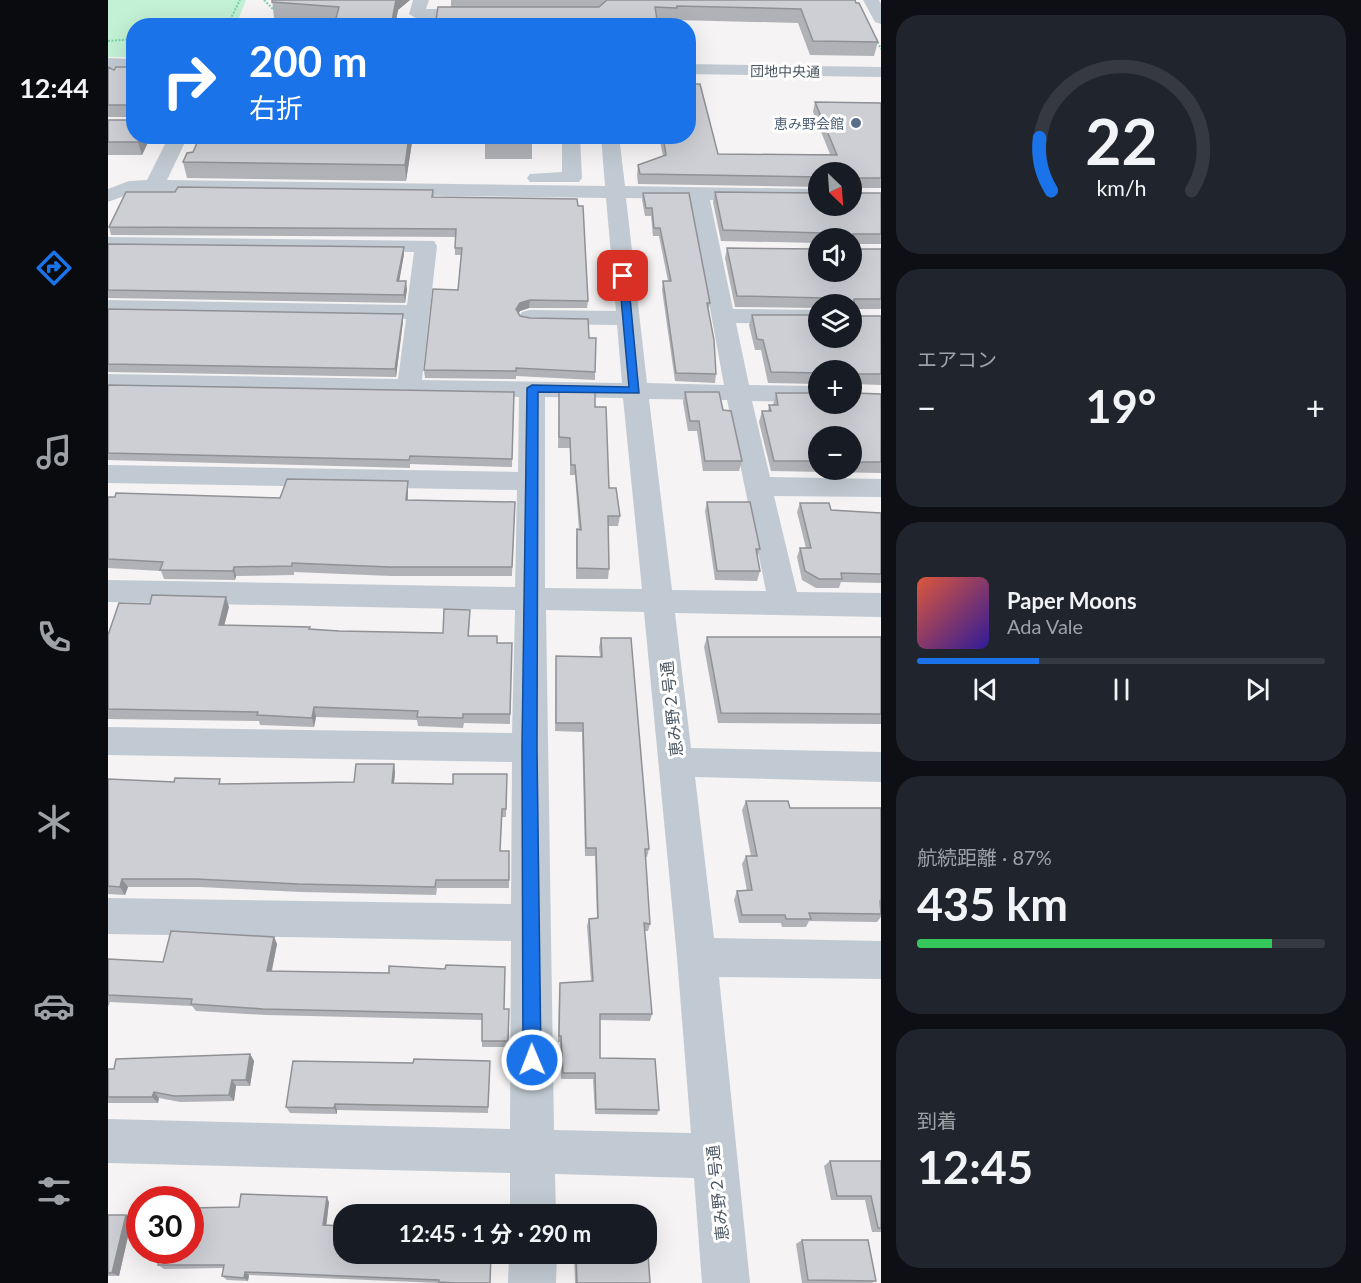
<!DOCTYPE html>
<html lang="ja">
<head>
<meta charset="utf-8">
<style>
	:root { --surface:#171b24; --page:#20242c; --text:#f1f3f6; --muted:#9ea1a6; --line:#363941; --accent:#1a73e8 }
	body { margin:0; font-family:Lato,"Noto Sans JP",sans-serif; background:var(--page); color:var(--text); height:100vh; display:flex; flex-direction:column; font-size:22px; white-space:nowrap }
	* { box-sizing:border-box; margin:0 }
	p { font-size:20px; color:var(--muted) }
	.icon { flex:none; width:33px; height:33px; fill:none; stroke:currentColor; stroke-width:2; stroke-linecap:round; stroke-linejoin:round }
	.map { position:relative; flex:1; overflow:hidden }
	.side { display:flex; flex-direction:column; gap:15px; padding:15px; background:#0d0f14; width:480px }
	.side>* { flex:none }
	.top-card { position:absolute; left:18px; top:18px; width:570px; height:126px; border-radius:24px; box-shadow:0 6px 24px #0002; background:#1a73e8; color:#fff; overflow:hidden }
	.needle { width:39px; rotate:155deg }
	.buttons { position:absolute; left:700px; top:162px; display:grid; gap:12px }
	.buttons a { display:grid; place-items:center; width:54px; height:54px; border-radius:50%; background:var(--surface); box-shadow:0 6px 24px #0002; font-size:30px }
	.speed { position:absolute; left:18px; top:1186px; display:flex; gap:12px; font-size:30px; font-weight:700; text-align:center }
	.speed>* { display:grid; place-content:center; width:78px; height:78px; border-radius:50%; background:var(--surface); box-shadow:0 6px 24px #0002; line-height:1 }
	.speed .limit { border:9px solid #d22; background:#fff; color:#111 }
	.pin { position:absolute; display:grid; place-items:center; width:51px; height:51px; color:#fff; margin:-26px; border-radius:12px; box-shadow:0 3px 9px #0006 }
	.me { position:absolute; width:66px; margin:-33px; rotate:359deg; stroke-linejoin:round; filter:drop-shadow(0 0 4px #0008) }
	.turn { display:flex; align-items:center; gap:21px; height:126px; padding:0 24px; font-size:27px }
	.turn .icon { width:78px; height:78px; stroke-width:2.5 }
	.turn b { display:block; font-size:42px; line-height:51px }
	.big { font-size:45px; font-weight:700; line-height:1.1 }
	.side .tile { flex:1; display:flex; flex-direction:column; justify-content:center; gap:9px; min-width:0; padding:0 21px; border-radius:24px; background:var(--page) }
	.side .dial { align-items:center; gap:0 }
	.dial svg { height:156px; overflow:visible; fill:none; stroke:var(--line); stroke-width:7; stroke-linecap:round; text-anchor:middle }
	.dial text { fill:var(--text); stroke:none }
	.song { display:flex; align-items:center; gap:18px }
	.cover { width:72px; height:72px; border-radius:9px; background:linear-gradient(135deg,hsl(10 70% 55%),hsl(250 70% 35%)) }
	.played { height:6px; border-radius:3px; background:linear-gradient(90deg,var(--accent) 30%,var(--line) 30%) }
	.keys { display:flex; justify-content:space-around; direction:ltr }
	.heat { display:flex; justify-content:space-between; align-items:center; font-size:33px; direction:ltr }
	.charge { height:9px; border-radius:4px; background:linear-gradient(90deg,#34c759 87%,var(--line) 0) }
	.trip { position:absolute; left:225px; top:1204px; width:324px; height:60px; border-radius:24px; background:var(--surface); box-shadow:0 6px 24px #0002; font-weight:700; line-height:60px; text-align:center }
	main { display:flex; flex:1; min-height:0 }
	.menu { display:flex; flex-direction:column; width:108px; justify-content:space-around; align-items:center; background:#090b0e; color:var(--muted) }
	.menu .icon { width:42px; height:42px }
	.menu .active { color:var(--accent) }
	.menu b { font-size:27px; color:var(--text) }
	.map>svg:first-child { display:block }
</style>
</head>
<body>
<main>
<nav class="menu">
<b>12:44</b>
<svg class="icon active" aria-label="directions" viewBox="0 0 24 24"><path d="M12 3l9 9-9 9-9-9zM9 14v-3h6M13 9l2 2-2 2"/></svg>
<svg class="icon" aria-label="music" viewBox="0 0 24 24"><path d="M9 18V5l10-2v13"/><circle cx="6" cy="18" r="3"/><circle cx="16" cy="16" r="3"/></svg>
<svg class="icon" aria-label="phone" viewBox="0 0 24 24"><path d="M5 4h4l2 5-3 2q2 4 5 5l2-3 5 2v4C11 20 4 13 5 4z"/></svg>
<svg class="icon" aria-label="climate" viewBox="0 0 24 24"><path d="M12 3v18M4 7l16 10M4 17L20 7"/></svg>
<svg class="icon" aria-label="car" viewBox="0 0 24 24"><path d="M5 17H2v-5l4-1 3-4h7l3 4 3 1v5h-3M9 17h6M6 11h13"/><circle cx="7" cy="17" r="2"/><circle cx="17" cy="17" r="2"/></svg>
<svg class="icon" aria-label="filters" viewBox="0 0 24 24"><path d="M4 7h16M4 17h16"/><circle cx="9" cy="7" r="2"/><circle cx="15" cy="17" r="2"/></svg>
</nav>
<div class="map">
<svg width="773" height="1283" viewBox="0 0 773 1283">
	<rect width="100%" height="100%" fill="#f5f3f3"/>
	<path fill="#c3f1d5" d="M0 0H138L128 25 26 26 25 57H0Z"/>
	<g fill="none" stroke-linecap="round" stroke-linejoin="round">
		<path stroke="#7ad0a6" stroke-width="2" stroke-dasharray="2 1.5" stroke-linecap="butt" d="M156 0 168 12
			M173 17 229 26
			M119 26 132 0
			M768 39 773 49
			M0 41 26 39"/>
		<path fill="#c1cad2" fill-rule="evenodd" d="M305 0H321L318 9H371L379 14 371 19H309L301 14Z
			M755 0H771L773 4V24L767 22Z
			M0 58 26 59V69L0 68Z
			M580 64 773 67V77L580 74Z
			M61 136H80L59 180 497 186 493 136H511L517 186 711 189V201L602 200 625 309 711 310V324L628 323 641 385 711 386V402L644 401 662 477 773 479V497L666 496 689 592 773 593V617L567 613 583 748 773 752V782L587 777 606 938 773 941V979L611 977 642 1283H594L586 1178 447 1174 448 1215H402V1173L0 1163V1119L402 1129 403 941 0 934V898L403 904 404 762 0 755V727L404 733 407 610 0 602V580L407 587 409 490 0 483V465L410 472 411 397 0 390V374L290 379 298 319 0 314V300L299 305 306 252 0 249V237L326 241 329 246 314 380 514 383 509 325 422 324 414 322 410 317 414 312 422 310 508 311 498 198 46 192 24 193 0 202V189L21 181 39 180ZM518 198 582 199 616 385 539 383ZM437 397 515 398 534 589 437 588ZM541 399 619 400 658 591 564 590ZM438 610 536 612 569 957 583 1133 446 1130Z
			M454 136H472L474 178 471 182H422L419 178 422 174 454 172Z
			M401 1254H449L448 1283H400Z"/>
	</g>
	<path fill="#b0b2b7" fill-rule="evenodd" d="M164 0H302L290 10 287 26H226L227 23 166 18Z
		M343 0H747L770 42 766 56 702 55 690 23 567 20V22H550L343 7Z
		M0 67 6 70 43 136 34 155H0V120H24V117H0Z
		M707 102 773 103V188H745V193H773V244H746V249H773V309H746V316H773V385L746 384V393L773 394V473L663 471 651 422 654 411H660L661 405H665L668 393 711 404 744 370H711V384L660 383 653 350H647L641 325 644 315 711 338 744 304H711V308L627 307 617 258 619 248 711 272 744 238H711V243L613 241 605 202 607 192 744 206 711 172V187L530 184 529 175 530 165 555 156 551 136H580L610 154H722L705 112ZM711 436H744V470H711Z
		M92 136H305L298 181 79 178 75 162 85 152Z
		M424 136V159H377V143Z
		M325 190 326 197 470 206 480 301 479 308H421L412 311 411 313 412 316 481 338 487 372V380L408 376V379L317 378 316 370 350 290 353 255H347V237L3 235 1 227 67 192Z
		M535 193 602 303 600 311 608 374 607 383 567 381 554 290 555 281H560L551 236H545L543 216H537L534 200Z
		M0 244 296 247V254L291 281 299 289 297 303 0 298Z
		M0 309 295 314V321L288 377 0 372Z
		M0 385 406 392 404 467 302 464V468L0 460Z
		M451 389 487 407 501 488 512 516 510 526H500L501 569 500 579H468V540L469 529 471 530 467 475H462V448H450Z
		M577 392 615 410 634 461 631 471H595L589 431H580L575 402Z
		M300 490V500L407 502 404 576H283L186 572V575L128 576 127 580 56 579 53 571 0 568V497L172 498Z
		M599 502 652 549 649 558 652 571 649 581 607 580 597 511Z
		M692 503 723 510 773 513V583L733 582 731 588H708L694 580 689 557 692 548H698L689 512Z
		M121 607 116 625 202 627V629L231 631 335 633 362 610 361 636 389 643H404L402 724 356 723 355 728 310 726 309 720 208 717 206 727 152 725 151 721 0 719V635Z
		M599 637H773V724L610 723 596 647Z
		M493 638 541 849 539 857H537L542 924 540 931H536L544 1014 542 1021 492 1020V1058L551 1110 549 1115 487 1114 485 1079H453L452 1042H450L451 990 452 983 483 981 479 926 481 919 489 918 487 856H477L474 732 447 731 448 656 492 657 491 647Z
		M286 764 287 773 286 783 345 784 399 774 398 817H394L392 851H401V888H329L328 895 193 892 92 887H20L17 895 0 894V779L114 784 246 782Z
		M638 801 682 808H773V917L769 922 701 921 698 927H674L673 923H631L626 900 629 891H639L634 864 638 856H643L634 810Z
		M166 937 169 944 164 971 396 1009 400 1041V1047H374V1020L158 1015 88 1011 84 1006 2 1002 0 1007V959L55 962Z
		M142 1054 146 1061 142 1086H128L126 1101 72 1102 51 1098 50 1103H0V1069Z
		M382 1061 380 1113 229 1110V1114L182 1113 178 1107 305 1063Z
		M722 1161H773V1232H764L757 1200H723L716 1166Z
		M221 1202 218 1225 382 1283H332L141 1275 140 1281 119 1280 114 1276 116 1268 56 1269 50 1265 131 1207Z
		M0 1215H18L24 1219 11 1276H0Z
		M694 1240 768 1281 764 1283H694L688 1244Z
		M466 1254H538L542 1283H467Z"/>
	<path fill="#909195" d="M288 0H302L290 10 287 26H283Z
		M33 136H43L34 155 30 142Z
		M301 136H305L298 181 297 165Z
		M296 247V254L290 288 289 281Z
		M298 281 299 289 297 303 296 295Z
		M422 300 421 308 412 311 408 317V309L412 303Z
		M295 314V321L288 377 287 369Z
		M300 481V490L299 509 298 500Z
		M126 567 128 576 127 580 125 571Z
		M118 597 121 607 114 634 111 625Z
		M206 707 208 717 206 727 204 718Z
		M286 764 287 773 285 792 284 783Z
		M14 879 20 887 17 895 12 887Z
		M166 937 169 944 162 978 159 971Z
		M142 1054 146 1061 142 1086 138 1080Z
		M124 1080 128 1086 126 1101 121 1095Z
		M46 1092 51 1098 50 1103 44 1097Z
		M227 1104 229 1110V1114L226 1108Z
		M219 1197 221 1202 218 1229 215 1225Z
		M18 1215 24 1219 11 1276 4 1273Z
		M137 1272 141 1275 140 1281 136 1278Z"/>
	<path fill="#cdcfd5" stroke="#909195" stroke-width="1.5" d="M164 0H288L283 26H226L231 7 164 2Z
		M499 0H747L748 3H751L770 42 705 41 693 9 569 6V8L547 7 550 26H327L330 7H491Z
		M0 67 6 70 8 67H26V136H33L30 142H0V120H24V105H0Z
		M580 84H592L610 154 729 155 707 102 773 103V178H745V193H773V234H745L746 249H773V299H746V316H773V374H746V393L773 394V462H744V436H711V461H666L654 411H663L661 405H670L668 393H711V404H744V370H711V373L663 372 655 340 649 339 644 315H711V338H744V304H716V298L629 296 619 248 711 249V272H744V238H716L715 233 615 230 607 192 711 193V206H744V172H711V177L532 174 530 165 558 155 555 136H580Z
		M92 136H301L297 165 75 162 79 153 85 152Z
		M377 136H424V143H377Z
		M70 187 325 190 324 197 469 199 470 206H475L480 301 422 300 412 303 408 309 412 316 422 318 480 319 481 338H488L487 372 408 368V371L316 370 325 289 350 290 354 248H347L348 229 1 227 18 192H67Z
		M535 193H581L602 303H599L606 340 608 374 568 373 555 281H563L552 228H546L544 208H538Z
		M0 244 296 247 289 281H298L296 295 0 290Z
		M0 309 295 314 287 369 0 364Z
		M0 385 406 392 404 459 302 456 301 460 0 453Z
		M451 389H487V407H498L501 488H508L512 516H500L501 569 469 568V529L473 530 467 465H463L462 438 451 437Z
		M577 392H611L615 410 623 411 634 461H597L591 421H582Z
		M179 479 300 481 298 500 407 502 404 567H282L184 563V566L126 567 125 571 52 570 55 562 0 559V497H7L8 493 172 498Z
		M599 502H642L652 549H648L652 571H609Z
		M692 503H721L723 510 773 513V574L733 573 734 579H711L697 571 692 548H703Z
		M44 595 118 597 111 625 202 627 201 629 231 631 335 633 336 609 362 610 360 636H389V643H404L402 714H355V718L309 717 310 711 206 707 204 718 149 715 150 712 0 709V635L11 603 42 604Z
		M599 637H773V714L613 713Z
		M493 638H523L541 849H537L542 924 536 923 544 1014H492V1058L547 1059 551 1110 488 1109 487 1073H455L453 1036H451L452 983 485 981 481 919 490 918 488 848H478L475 723H448V656L494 657Z
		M248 764H286L284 783 345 784V774H399L398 809H394L392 851H401V880H328L327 887 190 884 88 879H14L12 887 0 886V779L66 782 67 778 112 779 111 784 246 782Z
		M638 801H680L682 808H773V901H772L773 914 701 913 703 919H678L677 915H634L629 891 644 890 638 856H649Z
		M63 931 166 937 159 971 281 973V966L337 969 338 965 397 967 396 1009H401L400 1041H374V1014L155 1009 83 1004 84 999 0 995V959L55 962Z
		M142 1054 138 1080H124L121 1095 66 1096 46 1092 44 1097H0V1069H6L8 1059Z
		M306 1059 382 1061 380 1107 227 1104 226 1108 178 1107 185 1061 305 1063Z
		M722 1161H773V1228H770L763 1196H729Z
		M133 1194 219 1197 215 1225 236 1226V1254H383L382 1283H348L331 1282V1280L137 1272 136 1278 114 1276 116 1265H50L52 1251H82V1208L131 1207Z
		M0 1215H18L4 1273H0Z
		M539 1238 542 1283H469L468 1254H538Z
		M694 1240H760L768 1281 700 1280Z"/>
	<path fill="#1a73e8" stroke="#114b97" stroke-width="1.5" d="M515 273 520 276 531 393 430 392 429 748 433 1060 431 1067 424 1069 418 1067 415 1060 414 748 419 388 424 385 521 387 511 276Z"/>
	<circle fill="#5c6f8a" stroke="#fff" stroke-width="2" cx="748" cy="123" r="6"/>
	<g text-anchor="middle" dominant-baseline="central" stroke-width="6" stroke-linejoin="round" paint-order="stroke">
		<g font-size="14" fill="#4a5661" stroke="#fff">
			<text transform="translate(677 71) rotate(1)">団地中央通</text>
		</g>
		<g font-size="14" fill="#4e5e75" stroke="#fff" text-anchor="end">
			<text x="736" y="123">恵み野会館</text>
		</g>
		<g font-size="16" fill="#4a5661" stroke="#fff">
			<text transform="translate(563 709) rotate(-96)">恵み野２号通</text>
			<text transform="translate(609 1193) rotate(-96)">恵み野２号通</text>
		</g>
	</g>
</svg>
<div class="buttons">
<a><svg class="needle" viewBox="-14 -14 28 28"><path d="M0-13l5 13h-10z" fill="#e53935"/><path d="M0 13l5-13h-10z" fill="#9ea1a6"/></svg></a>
<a><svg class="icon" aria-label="sound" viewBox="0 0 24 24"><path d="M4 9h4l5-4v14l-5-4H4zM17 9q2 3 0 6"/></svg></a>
<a><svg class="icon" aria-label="layers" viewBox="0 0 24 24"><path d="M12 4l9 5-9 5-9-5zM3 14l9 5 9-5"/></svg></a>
<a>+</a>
<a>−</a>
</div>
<div class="speed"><div class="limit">30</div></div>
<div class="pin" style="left:515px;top:276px;background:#d93025"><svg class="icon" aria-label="arrive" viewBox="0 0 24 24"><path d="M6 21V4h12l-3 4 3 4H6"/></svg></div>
<svg class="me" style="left:424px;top:1060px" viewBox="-20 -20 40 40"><circle r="17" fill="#1a73e8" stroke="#fff" stroke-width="3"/><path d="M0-11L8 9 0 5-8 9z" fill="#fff"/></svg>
<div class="trip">12:45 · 1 分 · 290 m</div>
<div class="top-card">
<div class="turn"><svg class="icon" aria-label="right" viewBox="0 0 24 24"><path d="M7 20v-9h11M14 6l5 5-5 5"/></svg><div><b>200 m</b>右折</div></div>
</div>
</div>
<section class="side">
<div class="tile dial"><svg viewBox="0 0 100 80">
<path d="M14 69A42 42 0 1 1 86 69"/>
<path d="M14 69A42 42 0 0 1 8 42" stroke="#1a73e8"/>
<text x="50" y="56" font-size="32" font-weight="700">22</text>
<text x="50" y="72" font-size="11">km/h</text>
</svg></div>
<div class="tile"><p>エアコン</p>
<div class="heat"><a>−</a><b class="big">19°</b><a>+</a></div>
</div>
<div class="tile">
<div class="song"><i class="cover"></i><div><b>Paper Moons</b><p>Ada Vale</p></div></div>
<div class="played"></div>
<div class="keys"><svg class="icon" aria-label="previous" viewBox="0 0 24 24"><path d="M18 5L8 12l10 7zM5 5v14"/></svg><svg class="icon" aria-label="pause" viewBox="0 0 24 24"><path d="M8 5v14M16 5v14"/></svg><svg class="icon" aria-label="next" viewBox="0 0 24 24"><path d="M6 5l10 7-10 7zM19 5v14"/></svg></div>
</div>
<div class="tile"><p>航続距離 · 87%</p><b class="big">435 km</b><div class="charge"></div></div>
<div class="tile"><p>到着</p><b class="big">12:45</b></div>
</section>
</main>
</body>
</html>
